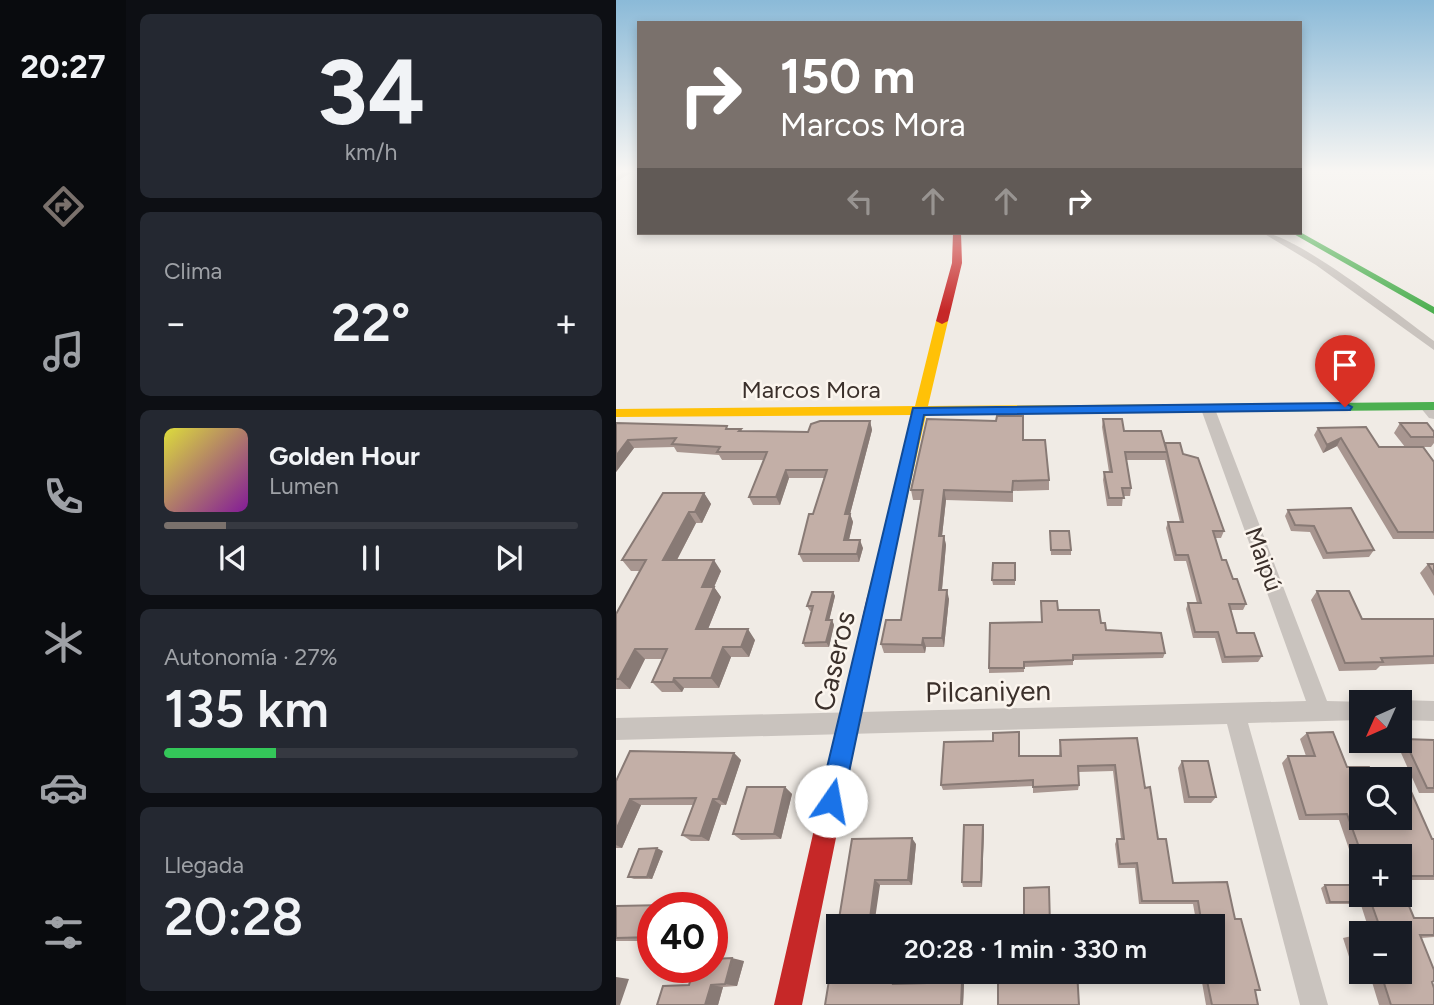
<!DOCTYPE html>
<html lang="es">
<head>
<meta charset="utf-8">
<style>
	:root { --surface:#171b24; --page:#242831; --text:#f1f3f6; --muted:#9ea1a6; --line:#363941; --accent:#7a716c }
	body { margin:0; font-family:Figtree,sans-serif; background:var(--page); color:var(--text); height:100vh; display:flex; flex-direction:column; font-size:26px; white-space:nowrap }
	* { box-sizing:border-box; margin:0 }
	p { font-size:23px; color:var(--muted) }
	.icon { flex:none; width:38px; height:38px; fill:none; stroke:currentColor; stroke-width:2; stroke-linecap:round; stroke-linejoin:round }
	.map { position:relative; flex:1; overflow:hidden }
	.panel { display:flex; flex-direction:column; gap:14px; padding:14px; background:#0d0f14; width:490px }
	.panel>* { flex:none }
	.guide { position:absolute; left:21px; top:21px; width:665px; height:214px; border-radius:0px; box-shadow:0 4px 10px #0003; background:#7a716c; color:#fff; overflow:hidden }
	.needle { width:46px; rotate:225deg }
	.tools { position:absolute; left:733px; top:690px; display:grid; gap:14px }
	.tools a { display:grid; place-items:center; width:63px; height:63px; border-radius:0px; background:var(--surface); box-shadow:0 4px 10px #0003; font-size:35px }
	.speed { position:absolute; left:21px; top:892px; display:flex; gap:14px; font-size:35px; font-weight:700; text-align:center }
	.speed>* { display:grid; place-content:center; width:91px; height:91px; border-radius:50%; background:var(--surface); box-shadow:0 4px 10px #0003; line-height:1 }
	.speed .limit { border:10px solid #d22; background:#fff; color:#111 }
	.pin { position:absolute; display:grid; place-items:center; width:60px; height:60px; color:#fff; margin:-72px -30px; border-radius:50% 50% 50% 0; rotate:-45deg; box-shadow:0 0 7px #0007 }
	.pin .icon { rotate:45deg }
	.me { position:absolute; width:77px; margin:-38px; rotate:12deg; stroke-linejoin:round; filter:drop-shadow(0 0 5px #0008) }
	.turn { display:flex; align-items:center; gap:24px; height:147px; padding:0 28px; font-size:32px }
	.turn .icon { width:91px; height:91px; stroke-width:2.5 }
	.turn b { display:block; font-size:49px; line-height:60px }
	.lanes { display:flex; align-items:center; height:66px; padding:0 28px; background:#0003; justify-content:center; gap:35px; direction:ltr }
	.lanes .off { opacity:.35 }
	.big { font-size:52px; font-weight:600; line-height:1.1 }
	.panel .tile { flex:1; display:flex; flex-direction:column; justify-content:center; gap:10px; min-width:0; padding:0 24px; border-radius:10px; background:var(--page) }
	.panel .dial { align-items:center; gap:0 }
	.dial b { font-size:91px; line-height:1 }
	.song { display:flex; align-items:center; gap:21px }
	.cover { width:84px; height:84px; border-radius:10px; background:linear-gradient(135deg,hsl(60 70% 55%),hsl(290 70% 35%)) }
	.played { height:7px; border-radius:4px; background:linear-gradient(90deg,var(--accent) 15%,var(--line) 15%) }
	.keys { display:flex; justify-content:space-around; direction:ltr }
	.heat { display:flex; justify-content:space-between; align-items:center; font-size:38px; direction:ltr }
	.charge { height:10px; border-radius:5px; background:linear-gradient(90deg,#34c759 27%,var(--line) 0) }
	.trip { position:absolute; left:210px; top:914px; width:399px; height:70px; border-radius:0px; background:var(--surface); box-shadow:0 4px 10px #0003; font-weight:600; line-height:70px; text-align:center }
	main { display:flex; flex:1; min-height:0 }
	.menu { display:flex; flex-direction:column; width:126px; justify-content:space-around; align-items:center; background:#090b0e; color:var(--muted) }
	.menu .icon { width:49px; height:49px }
	.menu .on { color:var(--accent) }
	.menu b { font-size:32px; color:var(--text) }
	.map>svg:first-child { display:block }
</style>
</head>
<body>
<main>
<nav class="menu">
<b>20:27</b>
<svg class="icon on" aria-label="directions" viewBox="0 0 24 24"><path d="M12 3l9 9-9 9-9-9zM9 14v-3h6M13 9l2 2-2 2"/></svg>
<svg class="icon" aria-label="music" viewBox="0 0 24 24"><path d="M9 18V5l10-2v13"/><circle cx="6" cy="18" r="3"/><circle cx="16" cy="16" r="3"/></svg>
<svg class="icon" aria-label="phone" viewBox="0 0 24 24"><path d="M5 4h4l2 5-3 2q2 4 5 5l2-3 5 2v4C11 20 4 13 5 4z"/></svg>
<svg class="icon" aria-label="climate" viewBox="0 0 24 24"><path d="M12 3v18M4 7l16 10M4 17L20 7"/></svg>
<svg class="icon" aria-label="car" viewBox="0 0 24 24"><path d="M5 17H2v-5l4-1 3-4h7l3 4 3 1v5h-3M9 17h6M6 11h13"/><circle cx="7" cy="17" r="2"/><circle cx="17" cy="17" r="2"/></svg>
<svg class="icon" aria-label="filters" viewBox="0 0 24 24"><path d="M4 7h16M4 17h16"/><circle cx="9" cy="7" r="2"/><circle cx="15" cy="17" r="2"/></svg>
</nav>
<section class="panel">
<div class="tile dial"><b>34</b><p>km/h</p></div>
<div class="tile"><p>Clima</p>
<div class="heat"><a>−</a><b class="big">22°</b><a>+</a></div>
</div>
<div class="tile">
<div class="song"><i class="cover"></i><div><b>Golden Hour</b><p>Lumen</p></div></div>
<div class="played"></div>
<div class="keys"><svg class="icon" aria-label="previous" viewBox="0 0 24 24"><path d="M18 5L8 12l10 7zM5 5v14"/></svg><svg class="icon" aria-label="pause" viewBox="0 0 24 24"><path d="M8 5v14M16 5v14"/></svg><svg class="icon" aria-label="next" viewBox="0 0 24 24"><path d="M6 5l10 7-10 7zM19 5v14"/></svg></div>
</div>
<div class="tile"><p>Autonomía · 27%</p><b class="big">135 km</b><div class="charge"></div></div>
<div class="tile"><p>Llegada</p><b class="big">20:28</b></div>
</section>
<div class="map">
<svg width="818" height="1005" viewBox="0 0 818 1005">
	<rect width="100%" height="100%" fill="#f0ebe5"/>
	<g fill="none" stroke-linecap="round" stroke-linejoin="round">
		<path fill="#c9c3be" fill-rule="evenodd" d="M10 170H19L0 182V177Z
			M647 233C678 233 787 318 818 341V350L700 265Z
			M811 403 818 407V419L813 418 804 407Z
			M592 405 599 409 711 701 751 702H746V720L632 723 712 1005H684L611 724 0 740V718L690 701 585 409Z
			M784 700 818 701V721L784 720V702H779Z"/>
		<path fill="#4caf50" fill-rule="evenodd" d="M684 232 818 307V314L676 233Z
			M818 402V410L594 412 587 408 594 404Z"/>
		<path fill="#ffc107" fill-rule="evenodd" d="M326 318 332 321 312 406 594 404 601 408 594 412 310 415 269 597 266 602 260 605 254 602 251 597 297 415 0 417V409L299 406 320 321Z"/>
		<path fill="#c62828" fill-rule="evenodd" d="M337 233H345L346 263 332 321 326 324 320 321 336 263Z
			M260 589 266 592 269 597 186 1005H158L251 597 254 592Z"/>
	</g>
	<path fill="#a89690" d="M487 419 508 431 549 443 567 454 608 531 605 538H599L606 560 630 604 627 610H614L621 633 646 656 642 662 606 663 599 638H577L570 609 572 603H581L570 561H558L550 528 552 522H564L549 460H510L515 488 514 496H507L506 506H491L487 480 488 472H493L486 427Z
		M254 421 256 430 234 514 237 522 233 540 247 548 243 562H187L183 554 209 478H173L164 505H137L133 497 148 460H106L103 455 61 452 58 447 18 448 0 472V423L125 429 126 431 192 432Z
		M784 423 818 432V443L815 447H808L818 462V539H777L721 446 707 453 698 435 702 428 763 447H789L778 433Z
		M407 440 433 480V490L397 491V502L330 500 326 536H328L330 545 326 590 333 599 328 647H310L309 653H268L265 644 285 620 305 500H297L295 490Z
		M88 493 95 504 86 523H80L61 560 105 571 98 587 105 597 92 629 139 640 133 657H115L103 688H68L66 692H46L36 682 46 659H29L14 689H0V614L24 571H15L6 560Z
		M672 510 758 550 753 557 707 559 694 532 675 531 669 516Z
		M434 531 455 550V555H435Z
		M399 563V585H377L376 580Z
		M812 564H818V596L804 573Z
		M701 591 746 619H818V664L764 666 760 670 723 671 695 600Z
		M217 592 219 596 213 620H216L218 625 213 647H189L187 643 196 611H194L191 606Z
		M442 610 485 623 490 630 549 653 547 658 457 660V665L408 667V672L373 673V668Z
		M691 733 816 839H818V880H784V856H753L751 851 734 852 723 820H683L666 763 672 756H690L684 739Z
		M521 738 529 788 542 839 557 883 619 919 644 990 639 991 642 1005H590L584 971H597V926H581L577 904H523L519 868H502L499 844 501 839H505L497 771 462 772 463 785 462 790 417 793V786L327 790 325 785 403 756H443L444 740Z
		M788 739 818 740V793H803L781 744Z
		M118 753 125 760 110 805H105L93 841H75L66 835 77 805H25L6 848H0V781Z
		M566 761 600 797 595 803H568L562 768Z
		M169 787 176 794 165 839 125 840 117 834Z
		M368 830 366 887H347L346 882Z
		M236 839 300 844 296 885H264L222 971H283L282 984 346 982 348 984 347 1005H209Z
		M47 851 36 879H18L12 877Z
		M709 885 743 898 751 894H788L798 918H818V937L805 938 818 982H816L818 1005H763L756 982H741L727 938 736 936 746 935V971H784V933H754L744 902 739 904H710L705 888Z
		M49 905 57 908H37V941H0V906Z
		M128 961 121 986 107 987 102 1005H41L73 985Z"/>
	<path fill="#887a75" d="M254 421 256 430 232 522 229 514Z
		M725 438 721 446 707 453 711 445Z
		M12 440 18 448 0 472V456Z
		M170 470 173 478 164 505 160 497Z
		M328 490 330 500 325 545 323 536Z
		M88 493 95 504 86 523 79 512Z
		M73 512 80 523 55 571 47 560Z
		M234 514 237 522 231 548 228 540Z
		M328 536 330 545 325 599 323 590Z
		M244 540 247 548 243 562 241 554Z
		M98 560 105 571 98 587 105 597 88 639 80 629 86 587Z
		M331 590 333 599 328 647 326 638Z
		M217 592 219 596 212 625 210 620Z
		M216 620 218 625 213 647 210 642Z
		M132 629 139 640 133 657 125 647Z
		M307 638 310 647 309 653 306 645Z
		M107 647 115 657 103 688 95 678Z
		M19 649 29 659 14 689 3 679Z
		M58 678 68 688 66 692 57 682Z
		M118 753 125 760 110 805 102 799Z
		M169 787 176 794 165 839 158 834Z
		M14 799 25 805 6 848 0 845V830Z
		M97 799 105 805 93 841 84 836Z
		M367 825 368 830 366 887 365 882Z
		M296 838 300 844 296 885 292 880Z
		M41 848 47 851 36 879 31 877Z
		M259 880 264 885 258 926H253Z
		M116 958 128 961 121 986 109 984Z
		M279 971H283L282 986 277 984Z
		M0 977 13 979 4 1005H0Z
		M346 982 348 984 347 1005H345Z
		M95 985 107 987 102 1005H89Z"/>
	<path fill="#c3afa7" stroke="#887a75" stroke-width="2" d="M381 416H407V440H429L433 480 397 481 396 492 328 490 323 536H328L323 590H331L326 638H307L306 645 265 644 270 620H285L307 490H295L311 419 380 421Z
		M487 419H506L508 431H545L551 452H509L515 488H506L508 498H493L488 472H496Z
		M204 421H254L229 514H234L228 540H244L241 554H183L193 514H197L211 470H170L160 497H133L151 452H101L104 447 56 444 60 438 12 440 0 456V423L111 426 110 429H125L123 431 192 432 195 424Z
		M784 423H811L818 432V437H795Z
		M750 427 763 447H807L818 462V532H782L725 438 711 445 702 428Z
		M549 443H564L567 454 582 458 608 531H597L606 560H610L617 579H621L630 604H613L621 633H638L646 656 609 657 602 632H579L572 603H585L572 555H560L552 522H567Z
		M47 493H88L79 512H73L47 560H98L86 587H98L80 629H132L125 647H107L95 678H58L57 682H36L51 649H19L3 679H0V614L30 560H6Z
		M735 508 758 550 711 553 698 526 679 525 672 510Z
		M434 531H453L455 550H435Z
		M377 563H399V580H376Z
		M812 564H818V574Z
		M701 591H733L746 619H818V656L765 658 767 662 729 663Z
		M196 592H217L210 620H216L210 642 187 643 197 606H191Z
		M425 601H441L442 610H483L485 623H489L490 630 545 633 549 653 457 655V660L408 662V668H373L374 623 426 622Z
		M403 732V756H445L444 740 521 738 529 788 534 787 542 839H550L557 883 611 882 619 919H625L644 990H639L642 1005H596L589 971H597V926H586L582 901H526L521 863 504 864 501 839H508L499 765 462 766 463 785 417 787V780L325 785 328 742 377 741V733Z
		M717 732 731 767H753L758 779H746V817H784V787H793L816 839H818V876H784V856H764L760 847H743L731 814 690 815 672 756H699L691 733Z
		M788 739 818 740V788H811Z
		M14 751 118 753 102 799H97L84 836 66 835 80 798 14 799 0 830V781Z
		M566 761H592L600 797H573Z
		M131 787H169L158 834H117Z
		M348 825H367L365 882H346Z
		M296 838 292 880H259L253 926H222V971H279L277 984 346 982 345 1005H209L236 839Z
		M41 848 31 877H12L23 849Z
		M709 885H739L744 902H714Z
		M433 887 434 926H408V888Z
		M752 894H788L798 918H818V935H804L818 970V981L816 982 818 988V1005H775L767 980H751L748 971H784V933H766Z
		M49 905 48 908H37V937L0 938V906Z
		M746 935V964L736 936Z
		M116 958 109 984 95 985 89 1005H41L47 986 73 985 78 968H96V959Z
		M382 971H461L463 1005H382Z"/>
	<linearGradient id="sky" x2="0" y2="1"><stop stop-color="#8bbad8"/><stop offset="0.55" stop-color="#f8f6f3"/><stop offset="1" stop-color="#f8f6f3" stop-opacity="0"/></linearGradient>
	<rect width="818" height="311" fill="url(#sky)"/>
	<path fill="#1a73e8" stroke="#114b97" stroke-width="2" d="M729 403 736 407 734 410 308 415 227 801 223 810 215 813 206 810 203 801 297 408Z"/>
	<g text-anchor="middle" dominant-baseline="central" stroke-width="5" stroke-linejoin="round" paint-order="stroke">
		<g font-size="24" fill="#3b302b" stroke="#fbf5ee">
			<text x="195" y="389">Marcos Mora</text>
			<text transform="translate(648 559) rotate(70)">Maipú</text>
		</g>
		<g font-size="28" fill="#3b302b" stroke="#fbf5ee">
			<text transform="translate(218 661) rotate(-77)">Caseros</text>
			<text transform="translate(372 691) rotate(-1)">Pilcaniyen</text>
		</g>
	</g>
</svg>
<div class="tools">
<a><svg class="needle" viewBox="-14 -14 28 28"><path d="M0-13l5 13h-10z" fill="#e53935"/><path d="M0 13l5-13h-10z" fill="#9ea1a6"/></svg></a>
<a><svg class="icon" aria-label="search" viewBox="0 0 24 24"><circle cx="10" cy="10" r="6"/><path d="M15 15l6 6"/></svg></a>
<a>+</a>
<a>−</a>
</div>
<div class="speed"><div class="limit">40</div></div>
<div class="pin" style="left:729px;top:407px;background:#d93025"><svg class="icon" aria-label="arrive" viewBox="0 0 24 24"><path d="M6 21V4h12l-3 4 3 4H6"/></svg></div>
<svg class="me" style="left:215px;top:801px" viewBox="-20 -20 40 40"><circle r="19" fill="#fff"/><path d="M0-13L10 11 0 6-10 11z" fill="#1a73e8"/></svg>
<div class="trip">20:28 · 1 min · 330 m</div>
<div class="guide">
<div class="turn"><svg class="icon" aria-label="right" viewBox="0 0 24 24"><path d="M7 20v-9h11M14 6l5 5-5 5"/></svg><div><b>150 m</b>Marcos Mora</div></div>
<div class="lanes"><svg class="icon off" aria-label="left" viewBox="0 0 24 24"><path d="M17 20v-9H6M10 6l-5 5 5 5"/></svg><svg class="icon off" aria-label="ahead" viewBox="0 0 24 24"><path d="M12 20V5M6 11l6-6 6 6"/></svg><svg class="icon off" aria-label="ahead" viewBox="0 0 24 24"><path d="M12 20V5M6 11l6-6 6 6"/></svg><svg class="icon" aria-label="right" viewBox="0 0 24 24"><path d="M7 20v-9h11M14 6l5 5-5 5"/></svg></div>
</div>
</div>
</main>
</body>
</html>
